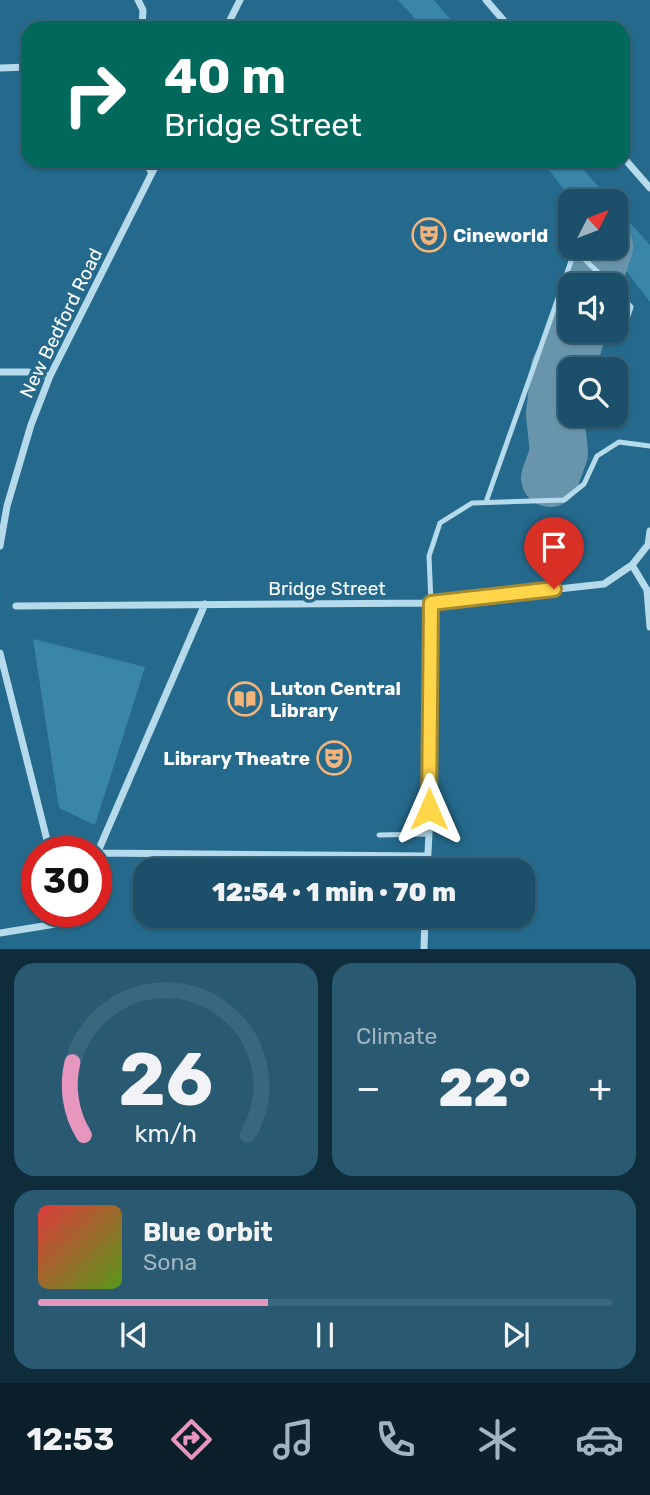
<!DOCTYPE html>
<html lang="en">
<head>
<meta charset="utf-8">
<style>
	:root { --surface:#1c506a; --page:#295a72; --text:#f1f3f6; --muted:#a0b5c1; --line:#3a677e; --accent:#e797bd }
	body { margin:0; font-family:Rubik,sans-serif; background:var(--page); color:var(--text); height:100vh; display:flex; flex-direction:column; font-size:26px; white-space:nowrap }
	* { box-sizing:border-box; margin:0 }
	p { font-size:23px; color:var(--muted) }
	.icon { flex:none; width:38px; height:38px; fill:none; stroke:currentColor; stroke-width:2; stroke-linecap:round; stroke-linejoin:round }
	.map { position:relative; height:949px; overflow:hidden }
	.panel { display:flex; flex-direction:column; gap:14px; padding:14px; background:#0f2c3a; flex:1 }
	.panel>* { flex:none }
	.hud { position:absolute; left:21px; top:21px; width:609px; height:147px; border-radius:21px; box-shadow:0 2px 5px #0004,0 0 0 2px var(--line); background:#00695c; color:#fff; overflow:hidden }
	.needle { width:46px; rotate:48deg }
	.buttons { position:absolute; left:558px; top:189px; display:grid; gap:14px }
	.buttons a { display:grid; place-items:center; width:70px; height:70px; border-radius:14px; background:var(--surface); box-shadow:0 2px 5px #0004,0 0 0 2px var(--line); font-size:35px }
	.speed { position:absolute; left:21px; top:836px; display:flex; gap:14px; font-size:35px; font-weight:700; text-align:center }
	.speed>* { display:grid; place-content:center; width:91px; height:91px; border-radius:50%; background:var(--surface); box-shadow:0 2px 5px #0004,0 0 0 2px var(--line); line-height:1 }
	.speed .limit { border:10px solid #d22; background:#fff; color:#111 }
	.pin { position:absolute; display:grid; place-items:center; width:60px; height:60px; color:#fff; margin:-72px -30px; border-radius:50% 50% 50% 0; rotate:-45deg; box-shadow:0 0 7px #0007 }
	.pin .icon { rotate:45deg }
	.me { position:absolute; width:77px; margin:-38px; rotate:0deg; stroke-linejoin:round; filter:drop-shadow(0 0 5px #0008) }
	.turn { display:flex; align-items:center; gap:24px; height:147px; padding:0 28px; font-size:32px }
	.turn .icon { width:91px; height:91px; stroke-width:2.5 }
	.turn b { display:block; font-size:49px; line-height:60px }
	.big { font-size:52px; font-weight:800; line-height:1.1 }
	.panel .card { flex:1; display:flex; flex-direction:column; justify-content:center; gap:10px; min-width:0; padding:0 24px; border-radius:21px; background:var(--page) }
	.panel .dial { align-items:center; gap:0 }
	.dial svg { height:182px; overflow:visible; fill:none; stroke:var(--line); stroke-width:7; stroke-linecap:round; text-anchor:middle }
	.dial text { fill:var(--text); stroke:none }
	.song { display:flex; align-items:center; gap:21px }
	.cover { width:84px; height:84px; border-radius:10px; background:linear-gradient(135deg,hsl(0 70% 55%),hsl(90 70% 35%)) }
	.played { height:7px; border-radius:4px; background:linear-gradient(90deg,var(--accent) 40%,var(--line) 40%) }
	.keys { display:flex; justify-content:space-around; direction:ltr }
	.heat { display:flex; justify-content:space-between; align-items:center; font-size:38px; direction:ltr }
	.panel .tiles { flex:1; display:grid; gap:14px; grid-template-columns:1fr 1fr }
	.card:last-child { grid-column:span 2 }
	.trip { position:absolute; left:133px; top:858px; width:402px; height:70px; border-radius:21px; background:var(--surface); box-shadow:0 2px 5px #0004,0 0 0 2px var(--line); font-weight:800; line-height:70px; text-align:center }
	.tabs { display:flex; height:112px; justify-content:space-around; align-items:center; background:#0b202a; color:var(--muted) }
	.tabs .icon { width:49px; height:49px }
	.tabs .active { color:var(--accent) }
	.tabs b { font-size:32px; color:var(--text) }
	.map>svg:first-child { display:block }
</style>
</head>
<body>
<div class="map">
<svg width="650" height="949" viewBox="0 0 650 949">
	<rect width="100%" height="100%" fill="#256a8d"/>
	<path fill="#3a86a9" d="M398 0H434L458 28H424Z
		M542 161H576L611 201H573Z
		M616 207 650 245V302L608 247H616Z
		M33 639 145 667 95 825 59 808Z"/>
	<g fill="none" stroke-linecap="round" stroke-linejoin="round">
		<path stroke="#6895ab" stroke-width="58" d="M591 285 604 247
			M550 478 559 453 555 414 560 368 573 345 577 331"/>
		<path stroke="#b5daeb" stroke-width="5" d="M616 290 631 307 627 319
			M486 502 575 250 611 285
			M431 603 429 556 440 523 472 503 564 500 584 484 597 456 619 442 650 446
			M379 835 429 834"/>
		<path stroke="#b5daeb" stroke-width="7" d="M138 0 143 10 142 28
			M486 0 510 28
			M226 28 240 0
			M0 68 28 67
			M623 157 650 188
			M145 161 152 173
			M0 372H28L50 376
			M0 546 7 506 31 425 50 376 158 161
			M632 565 647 590 650 627
			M16 606 431 603 604 584 632 565 648 545 650 531
			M0 653 50 852
			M97 853 427 856
			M96 856 205 604
			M427 870 429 834 431 603
			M68 922 72 912
			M0 933 68 922
			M424 949 425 915"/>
	</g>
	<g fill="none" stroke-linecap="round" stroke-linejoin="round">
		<defs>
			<path id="route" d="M429 809 431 603 554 589"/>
		</defs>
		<use href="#route" stroke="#a68a30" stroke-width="18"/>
		<use href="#route" stroke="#ffd54a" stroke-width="12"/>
	</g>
	<defs>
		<symbol id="theatre-ring" viewBox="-11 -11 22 22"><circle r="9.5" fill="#256a8d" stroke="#f4b479" stroke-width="1.5"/><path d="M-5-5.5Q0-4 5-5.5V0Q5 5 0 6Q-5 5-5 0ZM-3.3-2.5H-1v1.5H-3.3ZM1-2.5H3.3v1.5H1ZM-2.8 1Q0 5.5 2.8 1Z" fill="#f4b479"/></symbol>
		<symbol id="library-ring" viewBox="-11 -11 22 22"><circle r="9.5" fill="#256a8d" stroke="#f4b479" stroke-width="1.5"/><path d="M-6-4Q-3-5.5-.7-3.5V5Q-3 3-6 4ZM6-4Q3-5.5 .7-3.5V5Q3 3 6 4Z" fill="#f4b479"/></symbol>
	</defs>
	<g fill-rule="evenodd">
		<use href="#theatre-ring" x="410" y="216" width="38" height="38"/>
		<use href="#library-ring" x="226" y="680" width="38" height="38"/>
		<use href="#theatre-ring" x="315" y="739" width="38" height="38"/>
	</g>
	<g text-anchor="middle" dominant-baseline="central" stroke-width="7" stroke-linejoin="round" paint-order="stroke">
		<g font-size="19" font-weight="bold" fill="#fff" stroke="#256a8d" text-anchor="start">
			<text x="453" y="235">Cineworld</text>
			<text x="270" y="688">Luton Central<tspan x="270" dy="22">Library</tspan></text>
			<text x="310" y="758" text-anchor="end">Library Theatre</text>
		</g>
		<g font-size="19" fill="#fff" stroke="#256a8d">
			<text transform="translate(61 323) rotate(-64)">New Bedford Road</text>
			<text x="327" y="588">Bridge Street</text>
		</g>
	</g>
</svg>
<div class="buttons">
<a><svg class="needle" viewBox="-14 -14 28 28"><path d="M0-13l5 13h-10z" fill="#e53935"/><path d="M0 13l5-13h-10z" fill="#a0b5c1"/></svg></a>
<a><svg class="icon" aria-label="sound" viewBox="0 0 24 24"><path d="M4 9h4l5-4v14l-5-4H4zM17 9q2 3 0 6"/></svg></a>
<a><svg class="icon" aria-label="search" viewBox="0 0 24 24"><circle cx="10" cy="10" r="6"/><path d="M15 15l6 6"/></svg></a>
</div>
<div class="speed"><div class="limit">30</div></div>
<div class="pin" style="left:554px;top:589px;background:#d93025"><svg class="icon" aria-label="arrive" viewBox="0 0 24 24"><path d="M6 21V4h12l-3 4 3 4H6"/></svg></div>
<svg class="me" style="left:429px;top:809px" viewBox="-20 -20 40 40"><path d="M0-17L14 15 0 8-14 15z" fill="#ffd54a" stroke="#fff" stroke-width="4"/></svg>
<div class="trip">12:54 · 1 min · 70 m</div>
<div class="hud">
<div class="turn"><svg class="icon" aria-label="right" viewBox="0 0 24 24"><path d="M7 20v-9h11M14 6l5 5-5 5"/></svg><div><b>40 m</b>Bridge Street</div></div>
</div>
</div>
<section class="panel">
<div class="tiles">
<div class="card dial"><svg viewBox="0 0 100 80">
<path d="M14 69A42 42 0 1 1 86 69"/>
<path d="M14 69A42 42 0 0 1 9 37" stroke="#e797bd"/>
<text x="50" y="56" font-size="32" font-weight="700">26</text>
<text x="50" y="72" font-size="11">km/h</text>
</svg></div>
<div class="card"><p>Climate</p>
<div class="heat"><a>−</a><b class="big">22°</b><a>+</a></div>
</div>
<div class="card">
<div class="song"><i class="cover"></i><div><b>Blue Orbit</b><p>Sona</p></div></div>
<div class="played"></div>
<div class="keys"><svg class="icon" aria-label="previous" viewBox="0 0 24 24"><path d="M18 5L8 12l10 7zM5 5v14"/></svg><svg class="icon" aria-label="pause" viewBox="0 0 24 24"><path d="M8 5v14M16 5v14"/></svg><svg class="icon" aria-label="next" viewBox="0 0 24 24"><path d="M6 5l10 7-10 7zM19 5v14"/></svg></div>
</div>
</div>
</section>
<nav class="tabs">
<b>12:53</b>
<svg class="icon active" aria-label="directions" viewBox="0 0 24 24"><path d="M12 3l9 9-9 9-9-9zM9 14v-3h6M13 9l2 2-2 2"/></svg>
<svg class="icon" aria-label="music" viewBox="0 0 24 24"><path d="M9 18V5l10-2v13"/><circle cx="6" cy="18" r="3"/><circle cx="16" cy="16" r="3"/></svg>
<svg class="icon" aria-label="phone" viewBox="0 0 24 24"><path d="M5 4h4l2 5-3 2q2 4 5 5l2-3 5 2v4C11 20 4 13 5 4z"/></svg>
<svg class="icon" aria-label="climate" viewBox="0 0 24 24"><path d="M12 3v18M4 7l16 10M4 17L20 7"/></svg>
<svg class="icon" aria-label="car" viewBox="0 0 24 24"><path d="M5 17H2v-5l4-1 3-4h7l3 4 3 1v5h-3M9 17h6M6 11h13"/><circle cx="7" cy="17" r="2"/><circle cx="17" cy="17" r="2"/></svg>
</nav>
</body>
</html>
